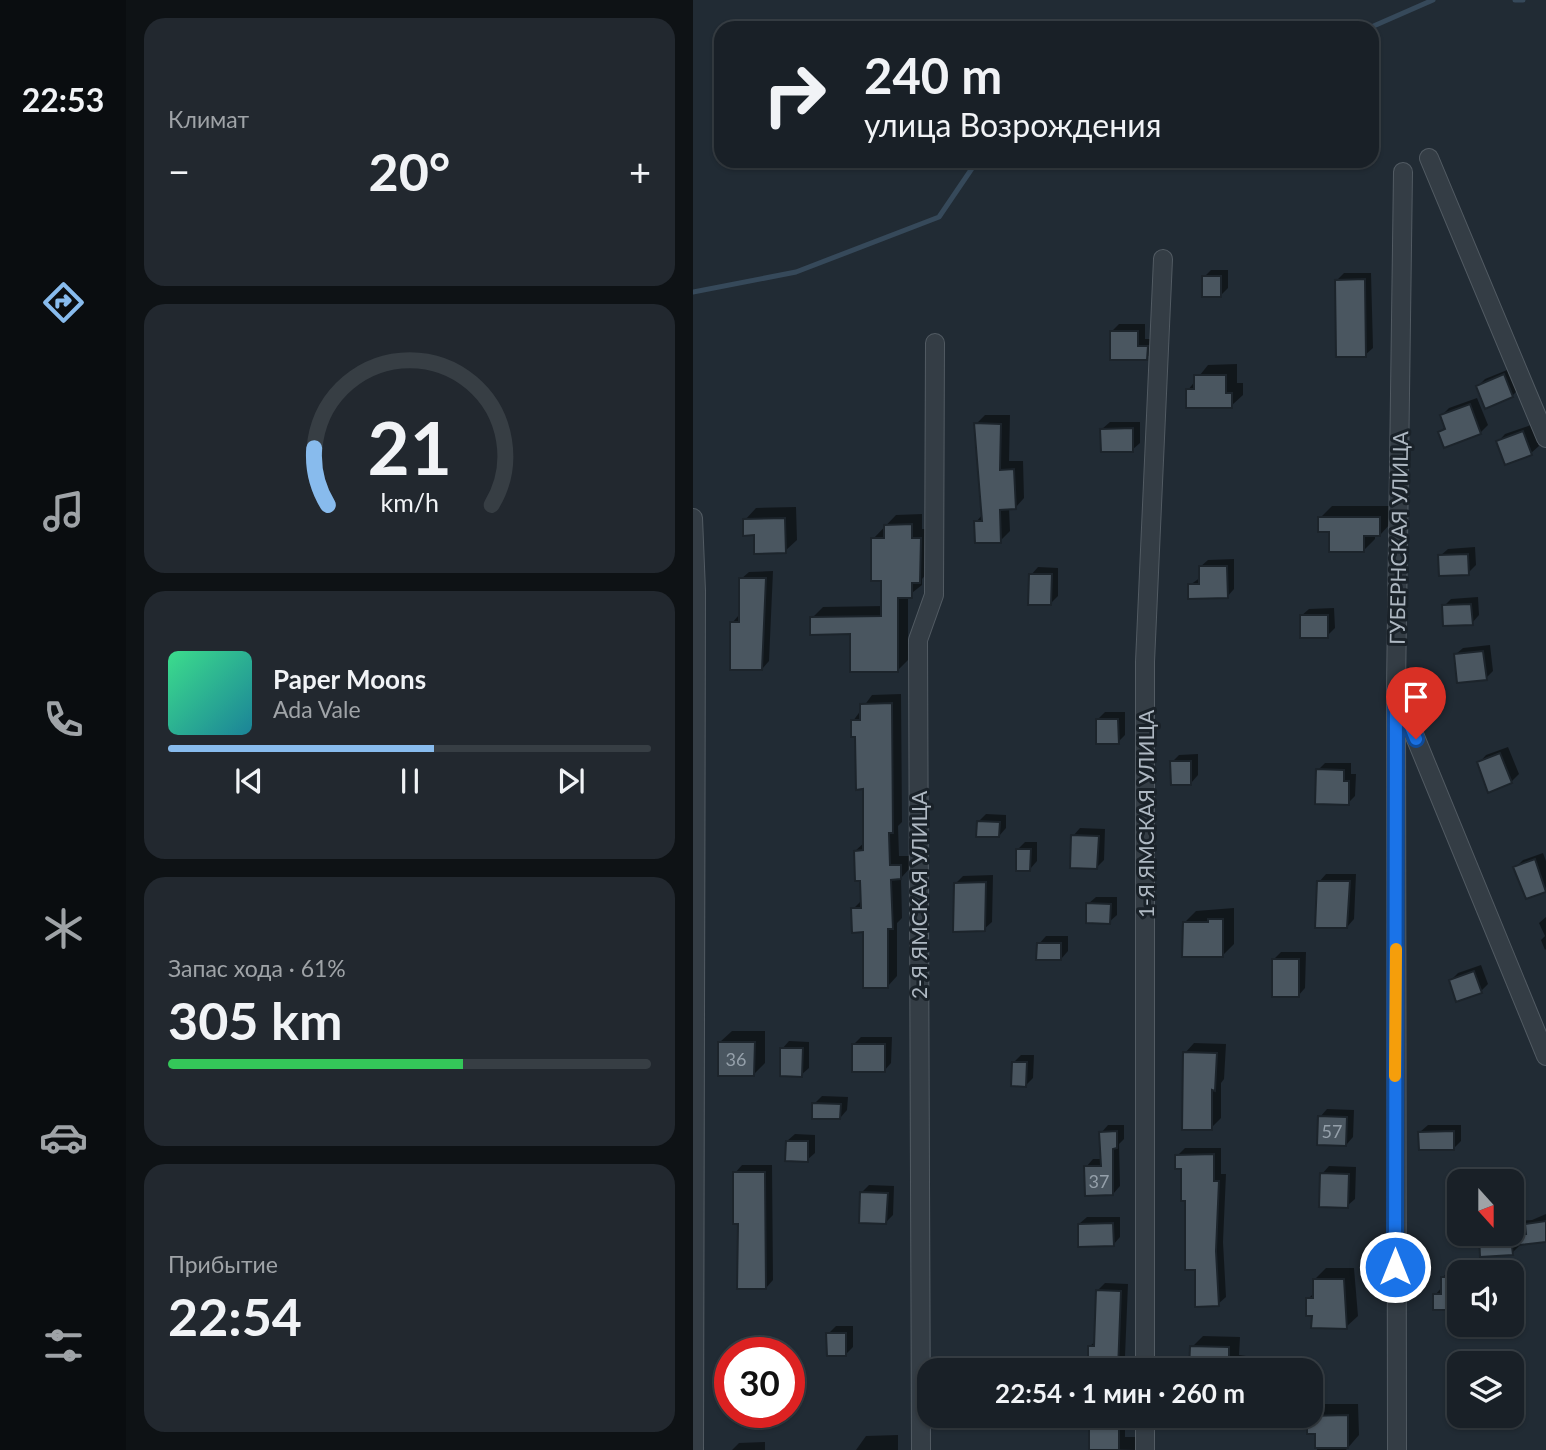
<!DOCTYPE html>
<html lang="ru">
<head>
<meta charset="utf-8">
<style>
	:root { --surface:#192027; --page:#22282f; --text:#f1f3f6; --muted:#9fa3a7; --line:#373e44; --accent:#88bbed }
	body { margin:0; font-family:Lato,sans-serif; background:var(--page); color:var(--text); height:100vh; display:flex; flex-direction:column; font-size:26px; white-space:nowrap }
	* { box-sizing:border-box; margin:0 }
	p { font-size:23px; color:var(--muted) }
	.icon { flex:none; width:38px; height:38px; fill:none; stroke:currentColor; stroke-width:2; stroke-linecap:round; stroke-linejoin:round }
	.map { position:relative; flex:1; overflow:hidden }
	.panel { display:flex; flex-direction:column; gap:18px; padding:18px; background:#0e1215; width:567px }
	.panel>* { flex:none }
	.guide { position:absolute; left:21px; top:21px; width:665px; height:147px; border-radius:21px; box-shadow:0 2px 5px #0004,0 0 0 2px var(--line); background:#192027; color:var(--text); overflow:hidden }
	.needle { width:46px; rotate:159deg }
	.controls { position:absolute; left:754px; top:1169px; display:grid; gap:14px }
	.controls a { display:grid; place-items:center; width:77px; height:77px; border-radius:14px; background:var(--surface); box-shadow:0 2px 5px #0004,0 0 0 2px var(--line); font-size:35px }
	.speed { position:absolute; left:21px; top:1337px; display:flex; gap:14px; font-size:35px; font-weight:700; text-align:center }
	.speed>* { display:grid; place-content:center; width:91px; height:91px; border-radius:50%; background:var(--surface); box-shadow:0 2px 5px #0004,0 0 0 2px var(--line); line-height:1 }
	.speed .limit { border:10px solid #d22; background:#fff; color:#111 }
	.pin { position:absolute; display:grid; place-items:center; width:60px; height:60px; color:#fff; margin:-72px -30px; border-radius:50% 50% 50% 0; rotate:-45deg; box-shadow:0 0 7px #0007 }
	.pin .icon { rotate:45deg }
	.me { position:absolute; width:77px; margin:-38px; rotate:0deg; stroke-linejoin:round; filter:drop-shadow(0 0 5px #0008) }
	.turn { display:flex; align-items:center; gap:24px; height:147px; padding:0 35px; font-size:32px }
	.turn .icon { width:91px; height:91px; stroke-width:2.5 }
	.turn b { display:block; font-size:49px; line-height:60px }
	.big { font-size:52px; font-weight:700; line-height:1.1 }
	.panel .tile { flex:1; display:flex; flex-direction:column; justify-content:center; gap:10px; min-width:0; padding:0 24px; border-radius:21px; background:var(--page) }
	.panel .dial { align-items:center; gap:0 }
	.dial svg { height:182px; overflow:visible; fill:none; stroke:var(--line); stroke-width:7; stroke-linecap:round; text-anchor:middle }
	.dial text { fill:var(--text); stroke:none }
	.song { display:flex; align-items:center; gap:21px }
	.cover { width:84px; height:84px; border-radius:10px; background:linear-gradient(135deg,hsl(150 70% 55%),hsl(190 70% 35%)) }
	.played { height:7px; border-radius:4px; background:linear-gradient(90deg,var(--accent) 55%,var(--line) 55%) }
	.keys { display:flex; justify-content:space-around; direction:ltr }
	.heat { display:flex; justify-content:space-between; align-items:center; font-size:38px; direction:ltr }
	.charge { height:10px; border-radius:5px; background:linear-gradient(90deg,#34c759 61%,var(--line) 0) }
	.trip { position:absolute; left:224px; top:1358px; width:406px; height:70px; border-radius:21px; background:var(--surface); box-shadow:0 2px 5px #0004,0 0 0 2px var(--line); font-weight:700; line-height:70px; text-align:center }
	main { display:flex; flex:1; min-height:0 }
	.menu { display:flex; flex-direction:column; width:126px; justify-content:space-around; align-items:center; background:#0a0d10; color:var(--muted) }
	.menu .icon { width:49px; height:49px }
	.menu .on { color:var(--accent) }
	.menu b { font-size:32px; color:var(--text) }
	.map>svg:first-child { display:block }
</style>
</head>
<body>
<main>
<nav class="menu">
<b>22:53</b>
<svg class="icon on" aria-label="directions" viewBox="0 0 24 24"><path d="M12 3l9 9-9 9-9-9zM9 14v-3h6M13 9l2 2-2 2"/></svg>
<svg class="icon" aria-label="music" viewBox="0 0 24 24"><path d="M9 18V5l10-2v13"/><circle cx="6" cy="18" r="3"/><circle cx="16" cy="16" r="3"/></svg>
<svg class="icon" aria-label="phone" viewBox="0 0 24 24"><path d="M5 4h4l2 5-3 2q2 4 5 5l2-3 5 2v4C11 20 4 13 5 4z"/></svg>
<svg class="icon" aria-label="climate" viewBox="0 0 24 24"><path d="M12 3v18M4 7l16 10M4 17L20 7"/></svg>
<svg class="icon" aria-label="car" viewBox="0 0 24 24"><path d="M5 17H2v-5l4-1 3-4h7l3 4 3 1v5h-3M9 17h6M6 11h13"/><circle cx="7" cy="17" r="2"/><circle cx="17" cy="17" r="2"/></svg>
<svg class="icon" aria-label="filters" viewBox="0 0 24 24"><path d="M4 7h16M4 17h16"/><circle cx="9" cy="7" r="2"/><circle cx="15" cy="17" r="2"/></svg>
</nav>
<section class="panel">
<div class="tile"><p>Климат</p>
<div class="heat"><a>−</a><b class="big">20°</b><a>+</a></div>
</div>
<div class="tile dial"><svg viewBox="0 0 100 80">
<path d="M14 69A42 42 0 1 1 86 69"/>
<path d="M14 69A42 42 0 0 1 8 44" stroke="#88bbed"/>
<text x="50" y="56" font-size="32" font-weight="700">21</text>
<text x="50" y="72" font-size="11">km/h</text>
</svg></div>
<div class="tile">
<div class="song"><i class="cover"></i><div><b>Paper Moons</b><p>Ada Vale</p></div></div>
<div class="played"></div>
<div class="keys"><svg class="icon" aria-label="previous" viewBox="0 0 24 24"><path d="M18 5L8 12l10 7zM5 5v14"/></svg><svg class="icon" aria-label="pause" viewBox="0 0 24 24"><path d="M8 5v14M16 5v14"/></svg><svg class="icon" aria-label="next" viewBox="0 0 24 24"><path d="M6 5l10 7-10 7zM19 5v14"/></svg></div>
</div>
<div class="tile"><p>Запас хода · 61%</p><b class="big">305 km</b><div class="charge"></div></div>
<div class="tile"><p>Прибытие</p><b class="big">22:54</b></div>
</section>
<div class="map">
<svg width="853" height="1450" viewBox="0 0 853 1450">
	<rect width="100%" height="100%" fill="#212b34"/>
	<path fill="#0007" d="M518 270H535V288L528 295 511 277Z
		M651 273H678L680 348 672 355 644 280Z
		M426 324H452V339H461V351L453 358 419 331Z
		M544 364V383H550V395L538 406 495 390 515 365Z
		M819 368 827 388 819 396 785 386 792 379Z
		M784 398 795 425 787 433 747 432 753 426 749 415 756 408Z
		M292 415H317L316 461H330L331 498 322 508H316L317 531 307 541 283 522 290 514 283 424Z
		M417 422H447V443L439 450 409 429Z
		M838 425 846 446 838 453 813 463 805 442 812 434Z
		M639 506H698V523L687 535H682V539L671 550 638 530 627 518Z
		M103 507 104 540 92 551 52 520 63 508Z
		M229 514V529H238L237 570 229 579V585L215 596V660L205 670 159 632 119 618 130 607 190 606V579L180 539 203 515Z
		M782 547 783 565 775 573 747 556 755 549Z
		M541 559V589L534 597 497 585 508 577 507 567 515 560Z
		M345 567 365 568V596L357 604 338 575Z
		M80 571 76 661 69 669 39 623 46 615 48 579 56 572Z
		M785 597 786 615 779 623 751 606 758 599Z
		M641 608 642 628 634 636 608 616 616 609Z
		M797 645 800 671 793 678 762 655 770 648Z
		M208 694 209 822 205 826 206 856H217V868L208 878 209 918 204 923V976L195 986 160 909 170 899 162 851 172 842V788L160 721 179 695Z
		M412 712H432V735L425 742 404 720Z
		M815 747 826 774 818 782 786 763 793 755Z
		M505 754V775L498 783 479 762 486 755Z
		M632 763H658V774H663L662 796 655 803 625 770Z
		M293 814 313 815V828L306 836 285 822Z
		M387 828 412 829 411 860 404 867 380 836Z
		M332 842H344V861L337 869 325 849Z
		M850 853 853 861V890L834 897 822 868 830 860Z
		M633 874H663L661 919 654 927 626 882Z
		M300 875 299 922 291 929 263 883 270 876Z
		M403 897H424V915L416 922 395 904Z
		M541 908V944L530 955 491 923 503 911Z
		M853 917V949L852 950 848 940 852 936 846 923Z
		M353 936H375V951L368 959 346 944Z
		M588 952H613L612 988 605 996 581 959Z
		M788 965 795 984 788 991 758 980 765 973Z
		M39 1031H72V1063L61 1074 27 1042Z
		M168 1037H199L198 1063 191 1071 161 1044Z
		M96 1041 116 1042V1068L108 1075 89 1049Z
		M501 1043 533 1044 531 1079 528 1083V1118L518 1128 492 1053Z
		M328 1055H341L340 1078 333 1085 321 1062Z
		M129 1096 155 1097 154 1110 147 1118 121 1104Z
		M634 1109 661 1110 660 1137 653 1145 627 1117Z
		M415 1125H431V1139L426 1144 427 1186 420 1194 393 1167 400 1159H409L408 1133Z
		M735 1125H768V1141L761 1148 727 1132Z
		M102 1134 122 1135V1153L114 1160 94 1141Z
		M492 1148H528V1174H533L530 1242 533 1297 525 1304 503 1268 489 1167 484 1156Z
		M49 1165H79L80 1280 73 1288 46 1222 42 1173Z
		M636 1166 663 1167 662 1199 654 1206 629 1174Z
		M176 1185 201 1186 200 1215 193 1222 169 1192Z
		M853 1214V1240L828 1244 819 1253 789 1255 787 1234H819V1221L839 1220Z
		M394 1217H427V1237L420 1245 386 1224Z
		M633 1268H661L665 1316 653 1327 620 1314 615 1299 621 1293 622 1279Z
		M757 1270 785 1272H766V1309H741L742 1295 750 1286V1277Z
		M412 1283 435 1284 432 1356 445 1357 442 1370H397V1346L403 1341 404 1291Z
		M143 1326H160V1347L153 1354 135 1334Z
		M510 1336 547 1337 546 1355 553 1356V1369L498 1370 499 1347Z
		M279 1359H303L302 1370H271Z
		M766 1390V1416H798L794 1420H763L764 1393Z
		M627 1404H665L666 1435 653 1450H624V1432H616V1416Z
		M397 1416H432V1437H446L444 1450 398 1449Z
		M205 1435V1450H163L173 1436Z
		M72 1442V1450H39L46 1443Z"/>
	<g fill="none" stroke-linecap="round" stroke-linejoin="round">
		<path stroke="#36495a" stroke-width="5" d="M822 0H830
			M676 28 740 0
			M0 292 103 272 246 217 284 161"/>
	</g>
	<path fill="#4a5660" stroke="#1c242b" stroke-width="2" d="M509 276H528V297H509Z
		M672 279 673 357H643L642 280Z
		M417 331H445V346H455L454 360H417Z
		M811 374 820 397 792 409 783 386Z
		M501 375H533V393H539V408H493V389H501Z
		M777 404 788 434 751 448 745 432 752 429 747 415Z
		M281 423 308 424 307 470 321 469 323 509 307 510 308 543H282L281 521H289Z
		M440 428V452H408L407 429Z
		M830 431 839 455 812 465 803 441Z
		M625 517H687V536H671V552H636V532H625Z
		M92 518 93 553 61 554V535L50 536V519Z
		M219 524V538H228L227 583H219V598H205V672H157V634L117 635V617L188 616V581H178V538H191V525Z
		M775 554 776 575 746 576 745 555Z
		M506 566H534L535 598 495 599V584H506Z
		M336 574H359L358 605H335Z
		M46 578H73L69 670H37V622H46Z
		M778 604 780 625 750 626 749 605Z
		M607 615H635V638H607Z
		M790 651 794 680 764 683 761 654Z
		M199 703 200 833H196L197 865H208V879L198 880 200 929H195V988H170V932L159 933 158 908H168L167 881H162L161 851 170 850V789L163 790 162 737H158V720H167V704Z
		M403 719H425L426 744H403Z
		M807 753 819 783 795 793 784 762Z
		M477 761H498V785H478Z
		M623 769 651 770V781H656V805L622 804Z
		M284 821 307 822 306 837H283Z
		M378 835 406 836 404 869 377 868Z
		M323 849H338L337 871H323Z
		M842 859 853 892 833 899 820 867Z
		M624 881H657L654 928H622Z
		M293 882 292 931 260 932 261 883Z
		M393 903 418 904 417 924 393 923Z
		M515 919H530V957H489L490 922H515Z
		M344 943H368V960H343Z
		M579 959H606V997H579Z
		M781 971 789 993 763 1002 756 980Z
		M25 1042H62L61 1076H25Z
		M159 1044H192V1072H159Z
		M87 1048H110L109 1077 87 1076Z
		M490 1052 524 1053 522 1091 519 1090V1130H489Z
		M319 1062H334L333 1087 318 1086Z
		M119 1103 148 1104 147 1119H119Z
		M625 1116 654 1117 653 1146 624 1145Z
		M424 1131V1148L420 1149V1195L392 1196 391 1166H408L406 1132Z
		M761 1131V1150H726L725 1132Z
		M93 1141H115V1162L92 1161Z
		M521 1154V1181H526L523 1251 526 1306 502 1307V1270H492V1201H488V1169H482V1155Z
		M40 1172H72L73 1289H44L45 1224H40Z
		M627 1173 656 1174 655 1208 626 1207Z
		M167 1192 195 1193 193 1224 166 1223Z
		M853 1221V1242L819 1246 820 1255 787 1257 786 1234H833L832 1224Z
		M420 1223 421 1246 385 1247V1224Z
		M748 1277H766V1310H740V1294H748Z
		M620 1279H651L654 1329 618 1328 619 1316H613V1298H620Z
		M403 1290 428 1291 425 1370H395V1346H401Z
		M133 1333H153V1356H134Z
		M497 1346 536 1347V1370H496Z
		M655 1415V1448H622V1434H614V1416Z
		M396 1427H426V1450H396Z"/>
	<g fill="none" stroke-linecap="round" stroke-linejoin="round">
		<defs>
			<path id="street" d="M736 158 853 438
				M0 518 3 591 1 1450
				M707 700 853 1056
				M452 1370V662L470 259
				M452 1416V1450
				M228 1450 225 640 241 595 242 343
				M704 1450 703 690 710 172"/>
		</defs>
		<use href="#street" stroke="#525b63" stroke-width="20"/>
		<use href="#street" stroke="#343d45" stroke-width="18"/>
	</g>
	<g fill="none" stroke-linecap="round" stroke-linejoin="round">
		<defs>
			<path id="route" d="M702 1267 703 690 723 739"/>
		</defs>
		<use href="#route" stroke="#114b97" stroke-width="18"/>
		<use href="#route" stroke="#1a73e8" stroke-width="12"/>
		<path stroke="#f59e0b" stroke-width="12" d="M702 1076 703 949"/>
	</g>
	<g text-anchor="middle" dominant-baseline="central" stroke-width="6" stroke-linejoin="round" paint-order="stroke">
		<g font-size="18" fill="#95a0aa">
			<text x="43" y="1059">36</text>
			<text x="639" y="1131">57</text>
			<text x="406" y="1181">37</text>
		</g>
		<g font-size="21" fill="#aeb8c2" stroke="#1a2229">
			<text transform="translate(705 538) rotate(-89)">ГУБЕРНСКАЯ УЛИЦА</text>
			<text transform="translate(452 814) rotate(-90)">1-Я ЯМСКАЯ УЛИЦА</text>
			<text transform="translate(225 895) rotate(-90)">2-Я ЯМСКАЯ УЛИЦА</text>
		</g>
	</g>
</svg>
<div class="controls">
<a><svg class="needle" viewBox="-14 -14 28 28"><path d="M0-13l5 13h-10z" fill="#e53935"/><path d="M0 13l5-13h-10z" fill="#9fa3a7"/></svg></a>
<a><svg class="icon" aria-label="sound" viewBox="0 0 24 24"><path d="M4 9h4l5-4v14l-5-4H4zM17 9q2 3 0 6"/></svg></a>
<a><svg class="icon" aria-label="layers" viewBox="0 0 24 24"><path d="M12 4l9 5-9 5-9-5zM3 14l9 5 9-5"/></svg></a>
</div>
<div class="speed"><div class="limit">30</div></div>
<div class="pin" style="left:723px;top:739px;background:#d93025"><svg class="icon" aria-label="arrive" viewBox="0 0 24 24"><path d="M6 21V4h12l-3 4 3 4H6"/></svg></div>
<svg class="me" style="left:702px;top:1267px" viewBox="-20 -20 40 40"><circle r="17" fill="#1a73e8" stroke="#fff" stroke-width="3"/><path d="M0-11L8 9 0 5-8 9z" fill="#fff"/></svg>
<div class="trip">22:54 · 1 мин · 260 m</div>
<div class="guide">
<div class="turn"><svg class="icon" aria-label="right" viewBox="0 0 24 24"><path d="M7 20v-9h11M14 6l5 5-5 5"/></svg><div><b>240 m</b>улица Возрождения</div></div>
</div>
</div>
</main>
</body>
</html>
